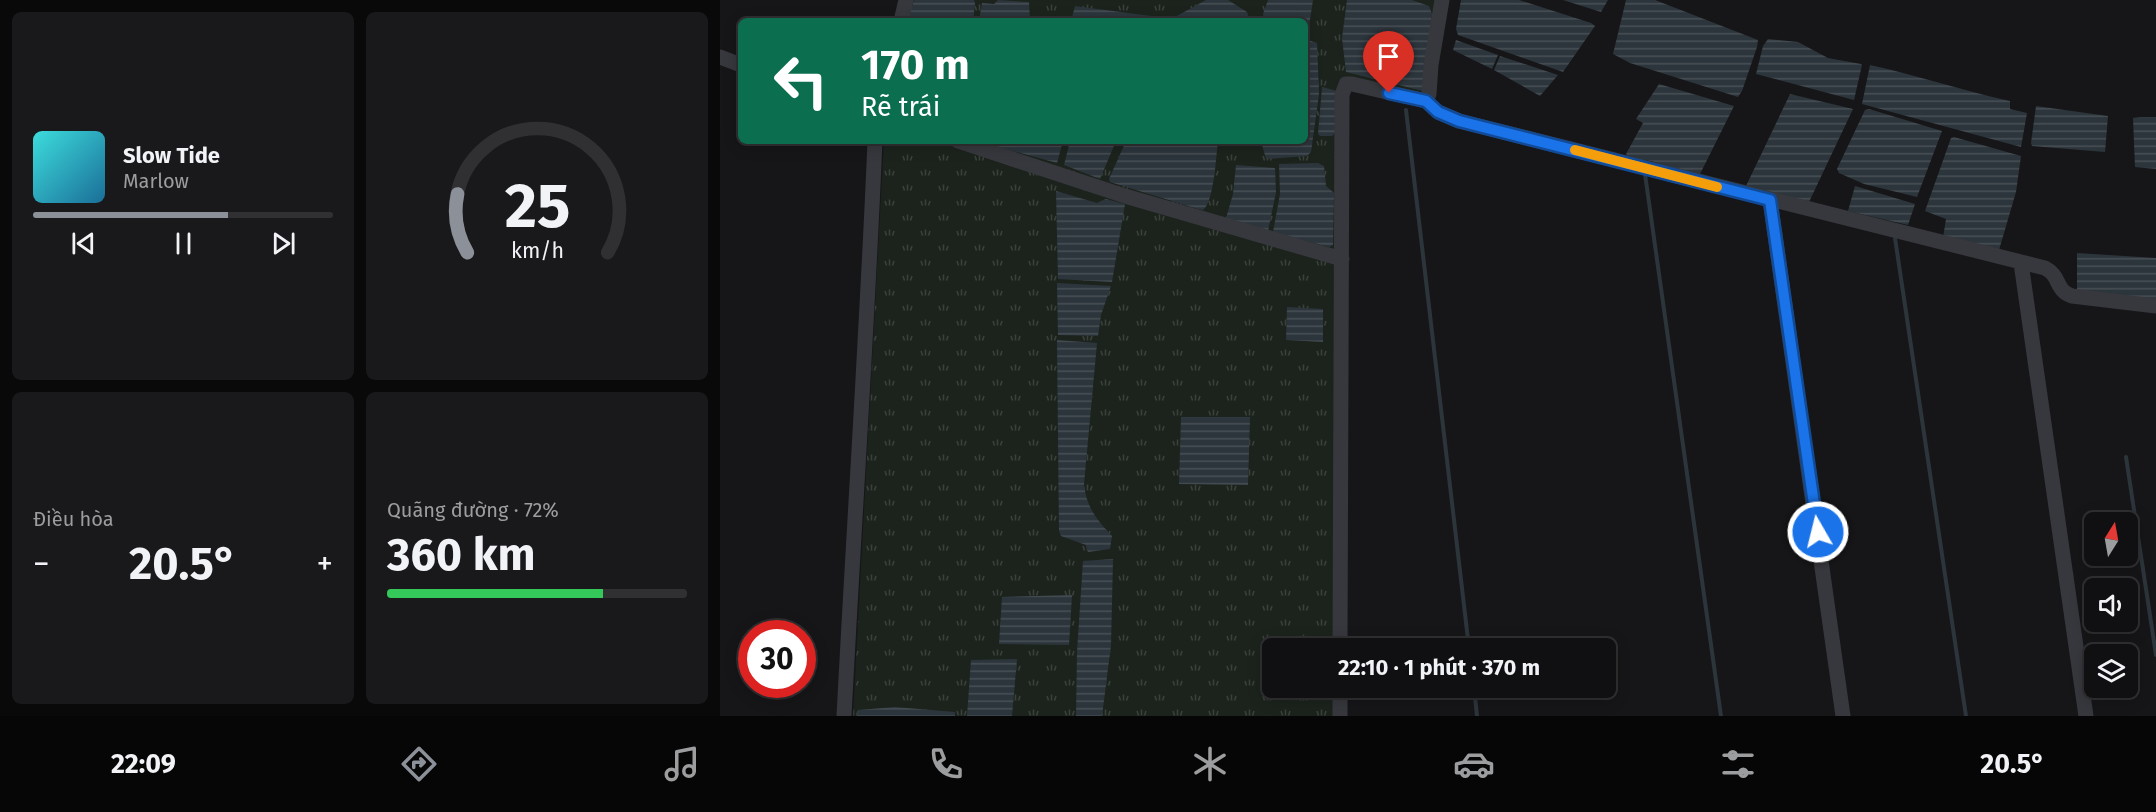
<!DOCTYPE html>
<html lang="vi">
<head>
<meta charset="utf-8">
<style>
	:root { --surface:#101012; --page:#19191b; --text:#f1f3f6; --muted:#9c9d9f; --line:#303032; --accent:#8c9099 }
	body { margin:0; font-family:"Fira Sans",sans-serif; background:var(--page); color:var(--text); height:100vh; display:flex; flex-direction:column; font-size:22px; white-space:nowrap }
	* { box-sizing:border-box; margin:0 }
	p { font-size:20px; color:var(--muted) }
	.icon { flex:none; width:33px; height:33px; fill:none; stroke:currentColor; stroke-width:2; stroke-linecap:round; stroke-linejoin:round }
	.map { position:relative; flex:1; overflow:hidden }
	.sheet { display:flex; flex-direction:column; gap:12px; padding:12px; background:#09090a; width:720px }
	.sheet>* { flex:none }
	.hud { position:absolute; left:18px; top:18px; width:570px; height:126px; border-radius:9px; box-shadow:0 3px 15px #0003,0 0 0 2px var(--line); background:#0b6e4f; color:#fff; overflow:hidden }
	.needle { width:39px; rotate:11deg }
	.controls { position:absolute; left:1364px; top:512px; display:grid; gap:12px }
	.controls a { display:grid; place-items:center; width:54px; height:54px; border-radius:9px; background:var(--surface); box-shadow:0 3px 15px #0003,0 0 0 2px var(--line); font-size:30px }
	.speed { position:absolute; left:18px; top:620px; display:flex; gap:12px; font-size:30px; font-weight:700; text-align:center }
	.speed>* { display:grid; place-content:center; width:78px; height:78px; border-radius:50%; background:var(--surface); box-shadow:0 3px 15px #0003,0 0 0 2px var(--line); line-height:1 }
	.speed .limit { border:9px solid #d22; background:#fff; color:#111 }
	.pin { position:absolute; display:grid; place-items:center; width:51px; height:51px; color:#fff; margin:-62px -26px; border-radius:50% 50% 50% 0; rotate:-45deg; box-shadow:0 0 6px #0007 }
	.pin .icon { rotate:45deg }
	.me { position:absolute; width:66px; margin:-33px; rotate:352deg; stroke-linejoin:round; filter:drop-shadow(0 0 4px #0008) }
	.turn { display:flex; align-items:center; gap:21px; height:126px; padding:0 24px; font-size:27px }
	.turn .icon { width:78px; height:78px; stroke-width:2.5 }
	.turn b { display:block; font-size:42px; line-height:51px }
	.big { font-size:45px; font-weight:700; line-height:1.1 }
	.sheet .tile { flex:1; display:flex; flex-direction:column; justify-content:center; gap:9px; min-width:0; padding:0 21px; border-radius:9px; background:var(--page) }
	.sheet .dial { align-items:center; gap:0 }
	.dial svg { height:156px; overflow:visible; fill:none; stroke:var(--line); stroke-width:7; stroke-linecap:round; text-anchor:middle }
	.dial text { fill:var(--text); stroke:none }
	.song { display:flex; align-items:center; gap:18px }
	.cover { width:72px; height:72px; border-radius:9px; background:linear-gradient(135deg,hsl(180 70% 55%),hsl(200 70% 35%)) }
	.played { height:6px; border-radius:3px; background:linear-gradient(90deg,var(--accent) 65%,var(--line) 65%) }
	.keys { display:flex; justify-content:space-around; direction:ltr }
	.heat { display:flex; justify-content:space-between; align-items:center; font-size:33px; direction:ltr }
	.charge { height:9px; border-radius:4px; background:linear-gradient(90deg,#34c759 72%,var(--line) 0) }
	.sheet .tiles { flex:1; display:grid; gap:12px; grid-template-columns:repeat(2,1fr) }
	.trip { position:absolute; left:542px; top:638px; width:354px; height:60px; border-radius:9px; background:var(--surface); box-shadow:0 3px 15px #0003,0 0 0 2px var(--line); font-weight:700; line-height:60px; text-align:center }
	.tab-bar { display:flex; height:96px; justify-content:space-around; align-items:center; background:#060607; color:var(--muted) }
	.tab-bar .icon { width:42px; height:42px }
	.tab-bar .selected { color:var(--accent) }
	.tab-bar b { font-size:27px; color:var(--text) }
	main { display:flex; flex:1; min-height:0 }
	.map>svg:first-child { display:block }
</style>
</head>
<body>
<main>
<section class="sheet">
<div class="tiles">
<div class="tile">
<div class="song"><i class="cover"></i><div><b>Slow Tide</b><p>Marlow</p></div></div>
<div class="played"></div>
<div class="keys"><svg class="icon" aria-label="previous" viewBox="0 0 24 24"><path d="M18 5L8 12l10 7zM5 5v14"/></svg><svg class="icon" aria-label="pause" viewBox="0 0 24 24"><path d="M8 5v14M16 5v14"/></svg><svg class="icon" aria-label="next" viewBox="0 0 24 24"><path d="M6 5l10 7-10 7zM19 5v14"/></svg></div>
</div>
<div class="tile dial"><svg viewBox="0 0 100 80">
<path d="M14 69A42 42 0 1 1 86 69"/>
<path d="M14 69A42 42 0 0 1 9 39" stroke="#8c9099"/>
<text x="50" y="56" font-size="32" font-weight="700">25</text>
<text x="50" y="72" font-size="11">km/h</text>
</svg></div>
<div class="tile"><p>Điều hòa</p>
<div class="heat"><a>−</a><b class="big">20.5°</b><a>+</a></div>
</div>
<div class="tile"><p>Quãng đường · 72%</p><b class="big">360 km</b><div class="charge"></div></div>
</div>
</section>
<div class="map">
<svg width="1436" height="716" viewBox="0 0 1436 716">
	<defs>
		<pattern id="grass-tufts" width="24" height="20" patternUnits="userSpaceOnUse" patternTransform="scale(1.5)"><rect width="24" height="20" fill="#1c231d"/><path d="M3 7l-1-3M5 7V3M7 7l1-3M15 17l-1-3M17 17v-4M19 17l1-3" fill="none" stroke="#3a403c"/></pattern>
		<pattern id="water-rules" width="6" height="5" patternUnits="userSpaceOnUse" patternTransform="scale(1.5)"><rect width="6" height="5" fill="#2c353c"/><path d="M0 2.5h6" fill="none" stroke="#485056"/></pattern>
	</defs>
	<rect width="100%" height="100%" fill="#161618"/>
	<path fill="url(#grass-tufts)" d="M189 0H717L704 97 628 78 618 82 617 91 616 246 612 250 247 141H585V21H185Z
		M164 141H215L617 262 616 648H552V687H615V716H133Z"/>
	<path fill="url(#water-rules)" d="M194 0H254L255 3 253 21H188Z
		M278 0 309 2 310 21H259L262 3 274 4Z
		M486 0H508L527 12 530 21H453L455 17Z
		M548 0H593L589 26H585V21H549L544 19 543 14Z
		M627 0H692L709 6 712 14 703 91 626 72 622 38Z
		M741 0H799L871 23 875 26 843 72 738 35 736 29Z
		M843 0H888L881 12Z
		M906 0H935L1038 40 1037 47 1022 91 1018 97 910 63 893 54Z
		M355 6 431 16V21H351Z
		M585 39 597 43 599 94 591 152 587 156 546 159 541 141H585Z
		M1048 39 1078 42 1108 58 1141 64 1142 65 1134 100 1036 74 1043 46Z
		M736 40 778 55 772 69 733 50Z
		M780 56 838 75 820 96 774 70Z
		M1150 65C1197 75 1243 91 1290 101V109L1307 113 1301 147 1142 104Z
		M939 84 1014 106 979 176 931 161 909 158 906 154 923 123 916 119Z
		M602 87 617 91V131L612 136H600L598 134Z
		M1070 94 1133 109 1089 202 1026 186Z
		M1316 106 1388 116 1385 152 1312 146 1311 143Z
		M1149 109 1222 131 1197 197 1144 184 1119 173 1117 169 1145 110Z
		M1420 117H1436V169L1415 167 1413 118Z
		M1234 137 1301 156 1296 192 1279 250 1223 238 1226 219 1205 211 1231 138Z
		M256 141H343L337 163Z
		M350 141H396L380 179 344 165Z
		M406 141H498C496 156 494 202 483 210L478 209 390 182 389 179Z
		M598 163 604 166 606 186 614 193 613 245 609 247 553 232 560 194 559 164Z
		M516 165 555 168 556 192 548 231 506 218 513 194Z
		M1135 186 1195 204 1188 225 1128 211Z
		M336 191 377 203 386 199 405 204 392 282 338 279Z
		M1357 253 1436 258V300L1357 290Z
		M337 283 391 286 381 315 378 336 338 335Z
		M567 307 603 309V342L566 340Z
		M337 340 377 343 364 484C366 507 377 520 392 536L390 549 368 552 366 545 341 536 339 531Z
		M461 417H530L528 485 459 484Z
		M393 559 391 645 382 716H356L357 652 363 561Z
		M352 595 349 645 279 644 282 597Z
		M297 659 292 716H247L251 660Z
		M175 707 235 712V716H137L138 710Z"/>
	<g fill="none" stroke-linecap="round" stroke-linejoin="round">
		<path stroke="#2c353c" stroke-width="4" d="M686 110 749 648
			M925 174 1001 716
			M1175 238 1246 716
			M1406 457 1436 655
			M754 687 757 716"/>
		<path stroke="#37383d" stroke-width="15" d="M181 21 186 0
			M0 57 21 65
			M706 101 718 112 739 121 1325 268C1341 276 1335 291 1352 296L1436 306
			M238 141 405 196 622 259
			M1050 200 1123 716
			M1301 263 1366 716
			M620 648 622 95 626 84H632L706 101 709 94 711 65 722 0
			M124 716C134 524 147 333 155 141
			M620 716V687"/>
	</g>
	<g fill="none" stroke-linecap="round" stroke-linejoin="round">
		<defs>
			<path id="route" d="M669 93 706 101 718 112 739 121 1050 200 1098 532"/>
		</defs>
		<use href="#route" stroke="#114b97" stroke-width="15"/>
		<use href="#route" stroke="#1a73e8" stroke-width="10"/>
		<path stroke="#f59e0b" stroke-width="10" d="M855 150 997 187"/>
	</g>
</svg>
<div class="controls">
<a><svg class="needle" viewBox="-14 -14 28 28"><path d="M0-13l5 13h-10z" fill="#e53935"/><path d="M0 13l5-13h-10z" fill="#9c9d9f"/></svg></a>
<a><svg class="icon" aria-label="sound" viewBox="0 0 24 24"><path d="M4 9h4l5-4v14l-5-4H4zM17 9q2 3 0 6"/></svg></a>
<a><svg class="icon" aria-label="layers" viewBox="0 0 24 24"><path d="M12 4l9 5-9 5-9-5zM3 14l9 5 9-5"/></svg></a>
</div>
<div class="speed"><div class="limit">30</div></div>
<div class="pin" style="left:669px;top:93px;background:#d93025"><svg class="icon" aria-label="arrive" viewBox="0 0 24 24"><path d="M6 21V4h12l-3 4 3 4H6"/></svg></div>
<svg class="me" style="left:1098px;top:532px" viewBox="-20 -20 40 40"><circle r="17" fill="#1a73e8" stroke="#fff" stroke-width="3"/><path d="M0-11L8 9 0 5-8 9z" fill="#fff"/></svg>
<div class="trip">22:10 · 1 phút · 370 m</div>
<div class="hud">
<div class="turn"><svg class="icon" aria-label="left" viewBox="0 0 24 24"><path d="M17 20v-9H6M10 6l-5 5 5 5"/></svg><div><b>170 m</b>Rẽ trái</div></div>
</div>
</div>
</main>
<nav class="tab-bar">
<b>22:09</b>
<svg class="icon selected" aria-label="directions" viewBox="0 0 24 24"><path d="M12 3l9 9-9 9-9-9zM9 14v-3h6M13 9l2 2-2 2"/></svg>
<svg class="icon" aria-label="music" viewBox="0 0 24 24"><path d="M9 18V5l10-2v13"/><circle cx="6" cy="18" r="3"/><circle cx="16" cy="16" r="3"/></svg>
<svg class="icon" aria-label="phone" viewBox="0 0 24 24"><path d="M5 4h4l2 5-3 2q2 4 5 5l2-3 5 2v4C11 20 4 13 5 4z"/></svg>
<svg class="icon" aria-label="climate" viewBox="0 0 24 24"><path d="M12 3v18M4 7l16 10M4 17L20 7"/></svg>
<svg class="icon" aria-label="car" viewBox="0 0 24 24"><path d="M5 17H2v-5l4-1 3-4h7l3 4 3 1v5h-3M9 17h6M6 11h13"/><circle cx="7" cy="17" r="2"/><circle cx="17" cy="17" r="2"/></svg>
<svg class="icon" aria-label="filters" viewBox="0 0 24 24"><path d="M4 7h16M4 17h16"/><circle cx="9" cy="7" r="2"/><circle cx="15" cy="17" r="2"/></svg>
<b>20.5°</b>
</nav>
</body>
</html>
